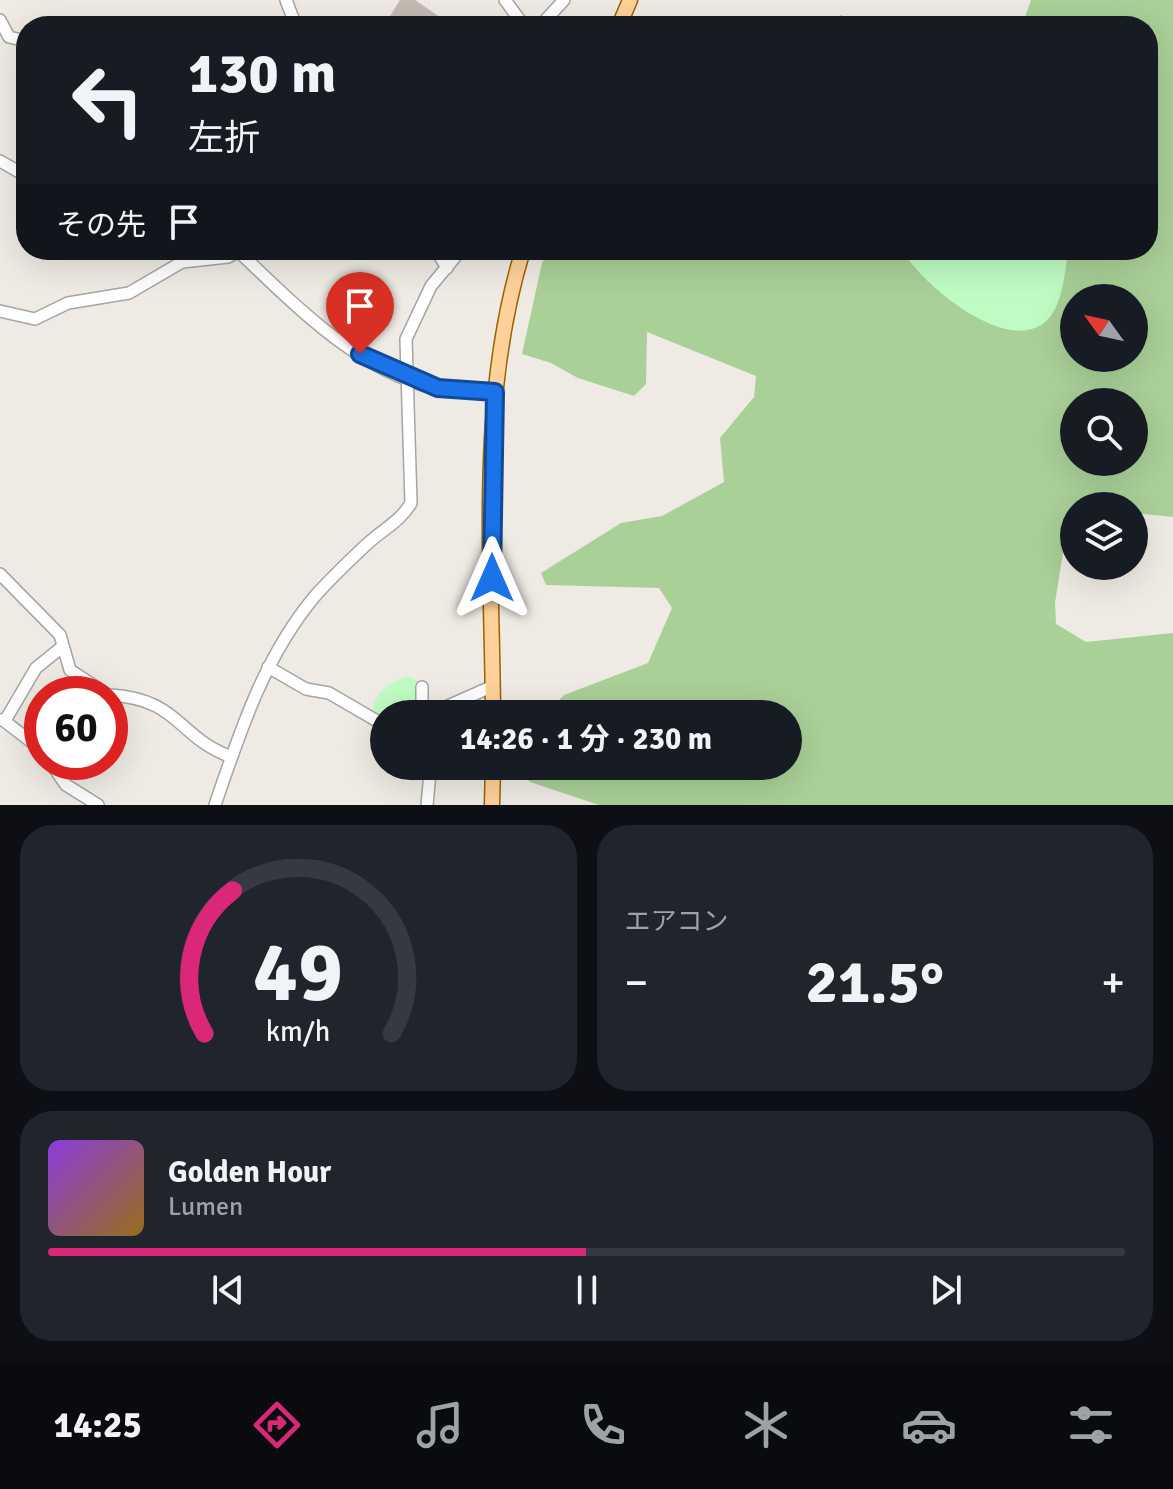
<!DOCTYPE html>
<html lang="ja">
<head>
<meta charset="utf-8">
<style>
	:root { --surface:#171b24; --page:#20242c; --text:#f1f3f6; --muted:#9ea1a6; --line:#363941; --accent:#db2777 }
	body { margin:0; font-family:Signika,"Noto Sans JP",sans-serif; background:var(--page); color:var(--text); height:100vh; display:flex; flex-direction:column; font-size:30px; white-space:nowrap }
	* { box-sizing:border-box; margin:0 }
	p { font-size:26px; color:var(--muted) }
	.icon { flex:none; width:44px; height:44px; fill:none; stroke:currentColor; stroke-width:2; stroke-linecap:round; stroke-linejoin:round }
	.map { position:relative; height:805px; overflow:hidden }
	.details { display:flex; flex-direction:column; gap:20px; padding:20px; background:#0d0f14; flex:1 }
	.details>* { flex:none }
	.top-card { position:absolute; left:16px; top:16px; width:1142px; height:244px; border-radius:32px; box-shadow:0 8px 32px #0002; background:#171b24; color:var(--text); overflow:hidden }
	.needle { width:52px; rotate:303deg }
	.buttons { position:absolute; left:1060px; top:284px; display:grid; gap:16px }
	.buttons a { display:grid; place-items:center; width:88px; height:88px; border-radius:50%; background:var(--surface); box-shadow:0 8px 32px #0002; font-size:40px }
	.speed { position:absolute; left:24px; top:676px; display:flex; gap:16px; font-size:40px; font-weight:700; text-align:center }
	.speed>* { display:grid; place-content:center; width:104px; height:104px; border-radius:50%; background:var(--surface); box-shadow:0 8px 32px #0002; line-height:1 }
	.speed .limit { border:12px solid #d22; background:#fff; color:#111 }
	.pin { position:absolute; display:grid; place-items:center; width:68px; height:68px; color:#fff; margin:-82px -34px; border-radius:50% 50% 50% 0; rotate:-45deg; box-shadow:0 0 8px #0007 }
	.pin .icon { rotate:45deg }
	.me { position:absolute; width:88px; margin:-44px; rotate:0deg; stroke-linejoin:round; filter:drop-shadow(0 0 6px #0008) }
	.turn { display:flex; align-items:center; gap:28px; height:168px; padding:0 40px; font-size:36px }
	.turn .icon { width:104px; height:104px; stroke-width:2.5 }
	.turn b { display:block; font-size:56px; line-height:68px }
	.then { display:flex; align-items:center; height:76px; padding:0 40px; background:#0003; gap:16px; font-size:30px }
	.big { font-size:60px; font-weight:700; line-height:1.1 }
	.details .tile { flex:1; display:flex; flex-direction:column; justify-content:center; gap:12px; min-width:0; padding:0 28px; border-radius:32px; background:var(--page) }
	.details .dial { align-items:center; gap:0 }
	.dial svg { height:208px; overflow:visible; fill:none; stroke:var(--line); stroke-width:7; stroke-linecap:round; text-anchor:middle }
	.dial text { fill:var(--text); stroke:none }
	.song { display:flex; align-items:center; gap:24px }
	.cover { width:96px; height:96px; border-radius:12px; background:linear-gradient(135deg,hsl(270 70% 55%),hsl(40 70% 35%)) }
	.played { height:8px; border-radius:4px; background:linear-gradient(90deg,var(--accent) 50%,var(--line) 50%) }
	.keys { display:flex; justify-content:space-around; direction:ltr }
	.heat { display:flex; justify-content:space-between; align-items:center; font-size:44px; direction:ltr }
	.details .tiles { flex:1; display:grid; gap:20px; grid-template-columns:1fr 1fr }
	.tile:last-child { grid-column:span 2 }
	.trip { position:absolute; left:370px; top:700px; width:432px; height:80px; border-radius:40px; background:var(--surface); box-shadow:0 8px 32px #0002; font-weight:700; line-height:80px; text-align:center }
	.menu { display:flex; height:128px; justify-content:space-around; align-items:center; background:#090b0e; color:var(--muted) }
	.menu .icon { width:56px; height:56px }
	.menu .on { color:var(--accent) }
	.menu b { font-size:36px; color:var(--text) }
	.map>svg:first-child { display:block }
</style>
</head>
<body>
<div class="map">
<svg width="1173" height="805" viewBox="0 0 1173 805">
	<rect width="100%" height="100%" fill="#efebe4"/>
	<path fill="#a9d097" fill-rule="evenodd" d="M1031 0H1173V517L1134 513V506H1074V540L1064 546 1055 603 1056 624 1086 642 1173 633V805H599L530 782 516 766H788V714H561L555 704 564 695 648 663 672 608 659 588 546 585 541 573 621 523 662 516 724 482 720 438 754 397 756 376 647 332 646 384 634 396 578 378 551 363 522 354 542 263 549 250H1148V26H1022ZM1074 298H1134V358H1074ZM1074 402H1134V462H1074Z
		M841 15 857 26H812Z"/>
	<path fill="#bffbc3" d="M902 250H1067L1068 251C1065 272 1063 300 1050 317 1013 362 921 284 902 250Z
		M408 676 424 684 423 714H384V721L373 712C373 693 391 681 408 676Z"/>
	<path fill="#c4bbb3" d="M400 0H415L453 26H384Z"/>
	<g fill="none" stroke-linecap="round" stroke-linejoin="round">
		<defs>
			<path id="minor" d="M286 0 296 26
				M505 0 524 26
				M0 20 9 37 26 41
				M540 26 564 0
				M0 161 26 176
				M237 250C295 305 368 382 452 391 466 393 481 392 495 392
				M436 250 447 268
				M0 311 35 319 68 303 129 293 182 262 228 257 241 250
				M0 574 60 635 70 670 107 694
				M268 667 306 689 329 693 384 725
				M422 687V714
				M110 695C179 699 177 736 229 756
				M430 714 493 686
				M0 720 6 719 36 668 62 647
				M3 720 42 750
				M50 762 66 785 98 805
				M426 766 430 773 427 805
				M215 805C240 732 264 657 315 596 331 578 350 560 367 544 382 530 401 521 411 503L406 339 431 286 461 250"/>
			<path id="major" d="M619 26 630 0
				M493 714C492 560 477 399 523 250
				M492 805 493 766"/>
		</defs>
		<use href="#minor" stroke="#a5a5a5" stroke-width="14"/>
		<use href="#major" stroke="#986300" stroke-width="17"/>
		<use href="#minor" stroke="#fff" stroke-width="11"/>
		<use href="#major" stroke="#fed19a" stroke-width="14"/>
	</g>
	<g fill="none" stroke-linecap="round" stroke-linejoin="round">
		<defs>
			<path id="route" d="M360 354 438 388 495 392 492 578"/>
		</defs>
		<use href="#route" stroke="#114b97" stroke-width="20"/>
		<use href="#route" stroke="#1a73e8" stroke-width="14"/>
	</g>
</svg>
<div class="buttons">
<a><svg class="needle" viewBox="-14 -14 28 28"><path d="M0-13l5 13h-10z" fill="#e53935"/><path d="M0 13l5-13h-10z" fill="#9ea1a6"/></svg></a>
<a><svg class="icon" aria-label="search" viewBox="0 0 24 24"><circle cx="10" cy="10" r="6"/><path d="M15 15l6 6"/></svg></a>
<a><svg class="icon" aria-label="layers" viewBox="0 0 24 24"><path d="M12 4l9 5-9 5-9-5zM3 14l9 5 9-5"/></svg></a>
</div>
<div class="speed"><div class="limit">60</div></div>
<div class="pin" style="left:360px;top:354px;background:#d93025"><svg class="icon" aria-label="arrive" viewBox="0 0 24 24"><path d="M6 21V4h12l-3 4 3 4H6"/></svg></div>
<svg class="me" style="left:492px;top:578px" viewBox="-20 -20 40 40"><path d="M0-17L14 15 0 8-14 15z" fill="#1a73e8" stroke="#fff" stroke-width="4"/></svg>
<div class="trip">14:26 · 1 分 · 230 m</div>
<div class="top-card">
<div class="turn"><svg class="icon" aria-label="left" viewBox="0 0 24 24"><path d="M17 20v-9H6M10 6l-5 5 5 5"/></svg><div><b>130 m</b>左折</div></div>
<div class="then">その先<svg class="icon" aria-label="arrive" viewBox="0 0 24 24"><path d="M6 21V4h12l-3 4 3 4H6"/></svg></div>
</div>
</div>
<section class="details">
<div class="tiles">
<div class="tile dial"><svg viewBox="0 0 100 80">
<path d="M14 69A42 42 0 1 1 86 69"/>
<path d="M14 69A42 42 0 0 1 25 14" stroke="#db2777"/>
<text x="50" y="56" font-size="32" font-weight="700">49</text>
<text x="50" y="72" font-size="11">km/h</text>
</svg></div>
<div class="tile"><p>エアコン</p>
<div class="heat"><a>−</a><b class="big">21.5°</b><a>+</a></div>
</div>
<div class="tile">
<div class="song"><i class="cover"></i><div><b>Golden Hour</b><p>Lumen</p></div></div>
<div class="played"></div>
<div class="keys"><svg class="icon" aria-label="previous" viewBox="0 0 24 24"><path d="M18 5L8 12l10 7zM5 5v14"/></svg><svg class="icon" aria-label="pause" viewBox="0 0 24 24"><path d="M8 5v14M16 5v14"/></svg><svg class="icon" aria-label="next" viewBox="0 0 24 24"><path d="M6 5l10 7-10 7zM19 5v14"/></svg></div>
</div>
</div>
</section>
<nav class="menu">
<b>14:25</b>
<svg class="icon on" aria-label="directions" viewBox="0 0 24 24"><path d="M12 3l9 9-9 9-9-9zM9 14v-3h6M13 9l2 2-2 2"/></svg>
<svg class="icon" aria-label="music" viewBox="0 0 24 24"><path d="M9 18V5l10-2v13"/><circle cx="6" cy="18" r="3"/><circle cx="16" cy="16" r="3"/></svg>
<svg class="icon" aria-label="phone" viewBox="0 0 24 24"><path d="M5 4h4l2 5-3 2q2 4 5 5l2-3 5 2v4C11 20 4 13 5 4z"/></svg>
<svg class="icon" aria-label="climate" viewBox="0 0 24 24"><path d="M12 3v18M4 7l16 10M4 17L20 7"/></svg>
<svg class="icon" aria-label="car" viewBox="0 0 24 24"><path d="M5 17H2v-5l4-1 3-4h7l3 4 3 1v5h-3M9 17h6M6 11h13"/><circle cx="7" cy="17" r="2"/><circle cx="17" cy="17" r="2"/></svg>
<svg class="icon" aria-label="filters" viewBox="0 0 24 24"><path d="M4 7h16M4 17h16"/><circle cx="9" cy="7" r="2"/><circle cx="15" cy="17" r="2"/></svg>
</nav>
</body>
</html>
